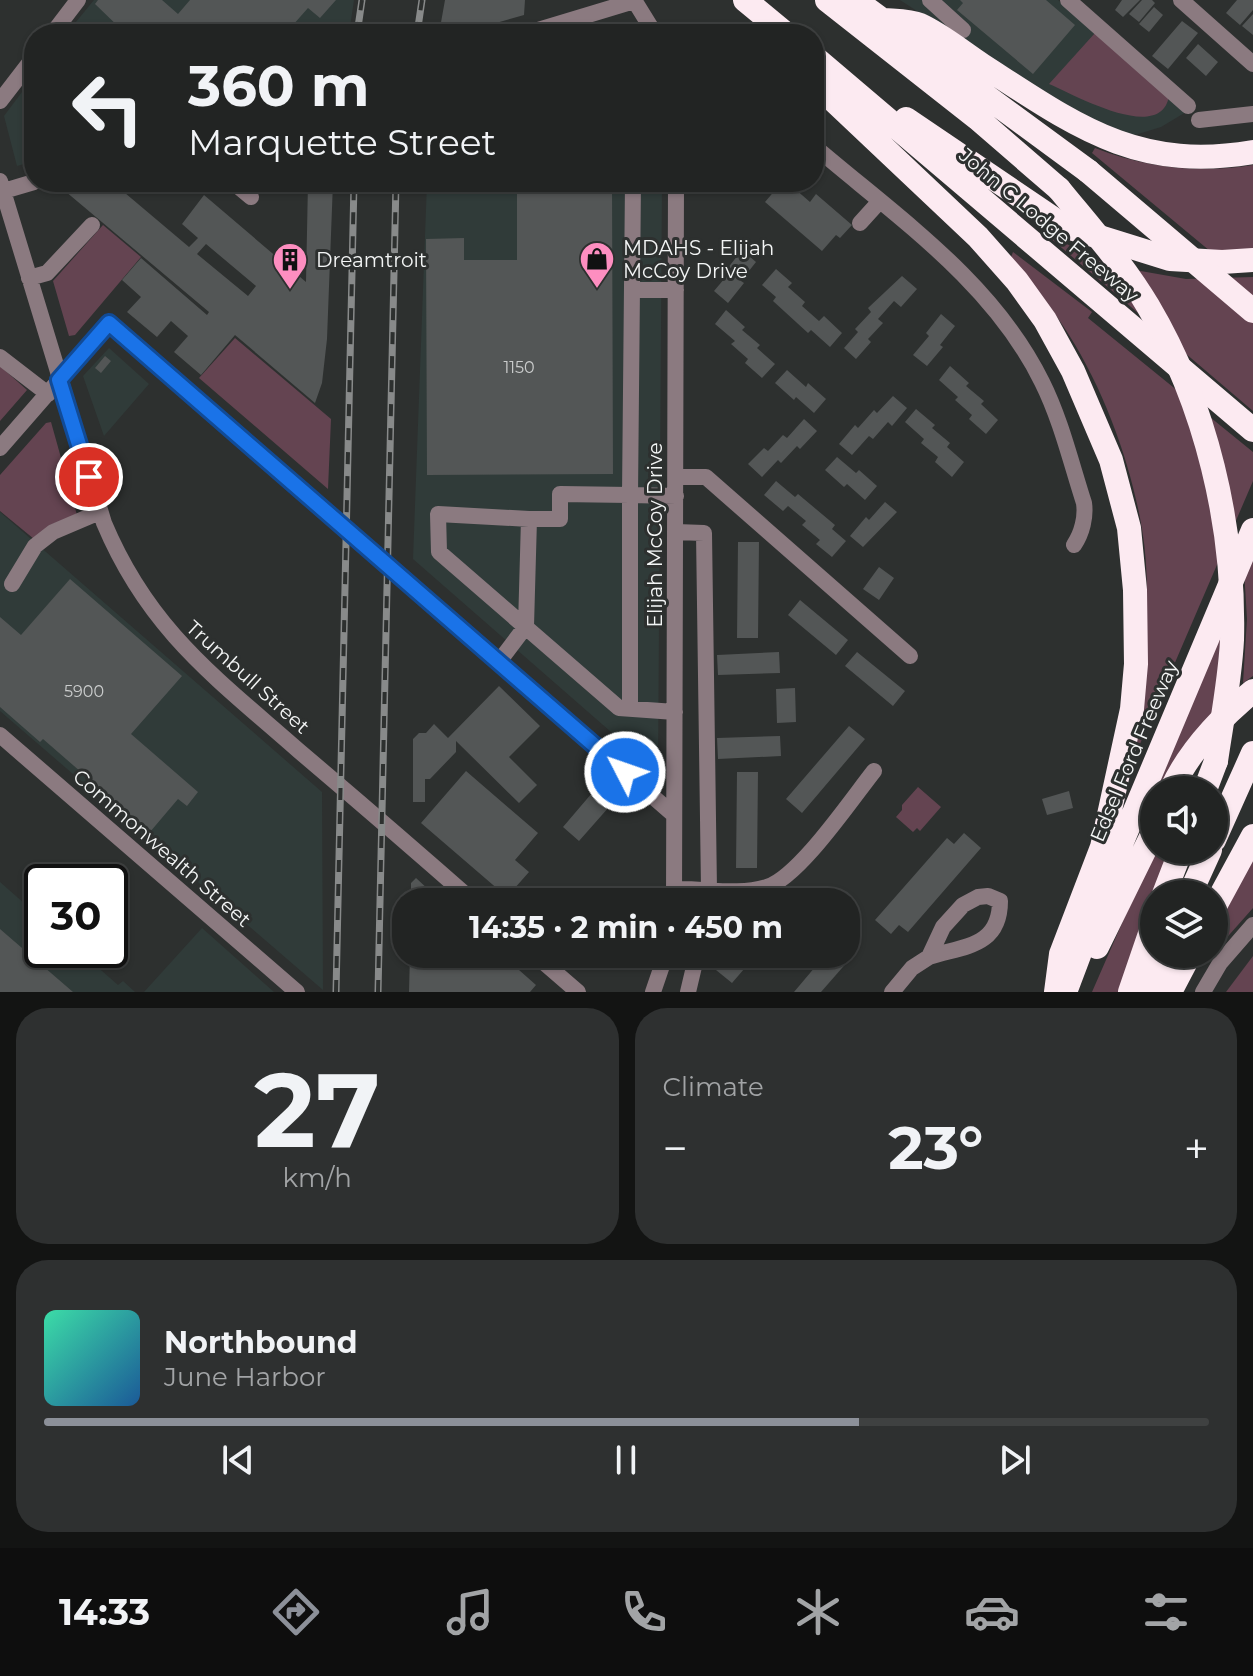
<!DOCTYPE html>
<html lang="en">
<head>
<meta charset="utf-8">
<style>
	:root { --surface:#222423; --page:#2e3030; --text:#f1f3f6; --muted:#a2a4a6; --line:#3f4141; --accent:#8c9099 }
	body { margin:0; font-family:Montserrat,sans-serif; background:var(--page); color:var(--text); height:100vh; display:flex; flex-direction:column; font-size:30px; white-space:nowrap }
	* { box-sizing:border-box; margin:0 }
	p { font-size:26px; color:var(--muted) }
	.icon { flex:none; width:44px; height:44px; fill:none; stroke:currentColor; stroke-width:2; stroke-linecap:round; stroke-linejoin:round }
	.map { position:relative; height:992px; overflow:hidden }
	.details { display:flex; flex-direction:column; gap:16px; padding:16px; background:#131413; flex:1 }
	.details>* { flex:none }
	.guide { position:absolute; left:24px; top:24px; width:800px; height:168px; border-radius:32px; box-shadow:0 2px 6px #0004,0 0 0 2px var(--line); background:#222423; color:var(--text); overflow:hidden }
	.fabs { position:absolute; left:1140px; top:776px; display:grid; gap:16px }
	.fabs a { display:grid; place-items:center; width:88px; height:88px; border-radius:50%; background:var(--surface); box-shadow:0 2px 6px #0004,0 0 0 2px var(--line); font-size:40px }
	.speed { position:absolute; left:24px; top:864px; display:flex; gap:16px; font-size:40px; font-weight:700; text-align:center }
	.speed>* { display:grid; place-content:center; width:104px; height:104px; border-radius:50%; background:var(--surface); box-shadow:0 2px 6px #0004,0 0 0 2px var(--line); line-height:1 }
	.speed .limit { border:4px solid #111; border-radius:12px; background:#fff; color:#111 }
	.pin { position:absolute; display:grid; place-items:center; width:68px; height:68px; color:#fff; margin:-34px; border:4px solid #fff; border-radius:50%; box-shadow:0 2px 8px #0007 }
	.me { position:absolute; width:88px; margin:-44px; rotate:311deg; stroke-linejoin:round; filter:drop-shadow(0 0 6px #0008) }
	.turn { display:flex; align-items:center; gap:28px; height:168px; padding:0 32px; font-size:36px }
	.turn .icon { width:104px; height:104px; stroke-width:2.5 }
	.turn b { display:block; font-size:56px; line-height:68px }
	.big { font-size:60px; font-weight:700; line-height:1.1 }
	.details .card { flex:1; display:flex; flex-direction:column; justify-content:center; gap:12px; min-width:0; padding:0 28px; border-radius:32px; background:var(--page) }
	.details .dial { align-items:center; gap:0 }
	.dial b { font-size:104px; line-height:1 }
	.song { display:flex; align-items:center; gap:24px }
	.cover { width:96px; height:96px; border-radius:12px; background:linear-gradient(135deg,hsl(160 70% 55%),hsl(210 70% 35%)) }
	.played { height:8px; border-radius:4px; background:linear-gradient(90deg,var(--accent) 70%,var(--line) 70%) }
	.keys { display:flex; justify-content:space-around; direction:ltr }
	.heat { display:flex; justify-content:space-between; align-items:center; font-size:44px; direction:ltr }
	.details .tiles { flex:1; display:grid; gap:16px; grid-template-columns:1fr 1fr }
	.card:last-child { grid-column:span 2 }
	.trip { position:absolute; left:392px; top:888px; width:468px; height:80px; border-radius:32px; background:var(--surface); box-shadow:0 2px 6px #0004,0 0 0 2px var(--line); font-weight:700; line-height:80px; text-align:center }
	.dock { display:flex; height:128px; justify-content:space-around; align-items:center; background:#0e0e0e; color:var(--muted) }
	.dock .icon { width:56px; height:56px }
	.dock .current { color:var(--accent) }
	.dock b { font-size:36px; color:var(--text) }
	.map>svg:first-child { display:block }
</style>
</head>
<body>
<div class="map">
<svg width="1253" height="992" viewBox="0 0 1253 992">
	<rect width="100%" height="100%" fill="#2d302f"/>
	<path fill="#303b39" d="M94 0H354L349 34H66Z
		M900 0H1058L1186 112 1161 127 1135 135 1121 133 1069 110Z
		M34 76V161L17 166 4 116Z
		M427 182H662L658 773 413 559Z
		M109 348 149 384 104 436 83 376Z
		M0 512 322 792 323 990 0 711Z
		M0 882 42 919V950H78L118 985 123 981 135 992H0Z
		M202 928 274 992H144Z"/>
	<path fill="#644451" d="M1095 33 1169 96C1161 144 1075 95 1049 84Z
		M1095 148C1147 168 1199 174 1253 165V254L1216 256 1092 153Z
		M103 225 141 257 75 335 69 336 53 281Z
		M1042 231 1107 265 1186 279 1253 277V411Z
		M1013 252 1092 312 1088 318 1253 452V481L1140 744 1136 743C1141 674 1154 599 1142 529 1131 464 1105 392 1069 335 1052 308 1031 282 1011 257Z
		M235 338 331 419 328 489 199 378Z
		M0 366 27 390 0 421Z
		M51 422 77 515 50 525 34 539 0 511V475L46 423Z
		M1253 549V676L1243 683 1247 619 1244 569Z
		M1221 633 1214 713 1173 766 1158 790H1155Z
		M918 787 941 807 920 831 917 828 913 832 896 817 902 810V805Z
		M1154 850H1175L1154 894V904L1121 992H1092Z
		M1253 855V908L1214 952V926Z
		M1253 956V992H1226Z"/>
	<path fill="#535656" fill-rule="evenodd" d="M98 0H162L178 14 190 0H336L320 18 308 8 285 34H234L228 29 224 34H129L125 31 124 32 95 4Z
		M445 0H525L524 15 458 34H442L440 28Z
		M960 0H1046L1075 25 1033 74 957 10 963 3Z
		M1122 0H1140L1123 17 1115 10Z
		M1142 0H1152L1155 3 1139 22 1129 14Z
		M1237 0H1253V10L1240 25 1226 13Z
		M1154 7 1163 15 1149 32 1139 24Z
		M1253 14V35L1242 26Z
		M1182 21 1198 33 1168 69 1152 56Z
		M1198 44 1218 62 1206 76 1186 58Z
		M96 182H112L189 247 198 238 182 224 204 195 306 282 308 182H333L327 339 322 383 315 403 235 335 201 375 174 352 188 336 171 321 157 337 127 312 141 297 122 280 141 258 207 315 209 312 65 191ZM206 244 256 286 248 296 197 254Z
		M517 182H612L613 474 427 475 426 239 464 238V260H517Z
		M782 182H787L810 202 816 194 852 225 840 238 836 235 822 251 765 202Z
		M742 250 756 262 741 281 744 283 728 303 714 291 730 272 727 269Z
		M776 269 792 283 788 287 805 302 802 306 819 321 824 316 842 333 830 347 811 330 808 333 773 301 776 297 762 285Z
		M902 276 917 289 901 307 894 301 878 319 883 323 868 339 871 342 856 359 844 348 858 332 855 329 871 312 868 308Z
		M726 310 745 327 742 330 760 345 757 348 775 364 762 378 745 363 748 359 731 344 735 341 715 324Z
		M941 314 955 326 940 345 943 347 927 366 913 355 929 336 926 333Z
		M105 356 111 361 101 373 95 368Z
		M950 366 969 383 966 386 984 401 981 404 998 420 986 434 969 419 972 415 955 400 958 397 939 380Z
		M787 370 806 387 808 383 826 399 814 413 796 397 794 400 775 383Z
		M893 396 907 408 892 426 888 422 873 439 869 436 852 455 839 444 855 425 858 428 874 410 877 413Z
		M916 409 935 425 932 428 950 443 947 447 964 462 952 477 935 462 938 457 921 443 924 439 905 422Z
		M804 419 817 431 800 449 797 446 781 463 778 460 762 477 748 464 764 448 768 451 783 435 787 438Z
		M837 457 856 473 859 470 877 486 865 500 847 484 844 487 825 470Z
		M776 481 795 497 798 494 835 525 832 529 846 541 832 557 816 544 820 540 802 525 806 521 788 506 783 511 764 495Z
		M885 502 897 512 863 547 850 536 866 517 869 520Z
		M738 542H759L758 638H737Z
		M879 567 894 578 879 600 863 589Z
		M70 579 182 676 131 734 198 792 187 806 178 799 150 832 43 739 40 742 0 707V617L21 635Z
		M800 600 848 640 836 655 788 615Z
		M779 652 780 673 718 675 717 655Z
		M857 652 905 691 893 706 845 666Z
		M499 686 540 726 509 757 537 785 519 803 456 741V752L430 779H425V802H413V739L419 733H426L434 724 448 738Z
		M795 688 796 722 777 723 776 689Z
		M849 726 865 739 802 813 786 799Z
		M780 736 781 756 718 759 717 738Z
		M466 771 538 833 515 860 529 872 507 897 421 823Z
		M737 772H758L757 868H736Z
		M1069 791 1073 808 1047 815 1042 799Z
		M592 793 609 807 579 841 563 827Z
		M964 833 981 848 908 932 899 925 891 934 875 920 947 838 954 844Z
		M416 878 442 902H411V883Z
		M0 929 73 992H0Z
		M846 944 856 952 821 992H794L826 954H846Z
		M410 954H501L536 985 530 992H409Z
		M729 954H757L732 983 716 970Z"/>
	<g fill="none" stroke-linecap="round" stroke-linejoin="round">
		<path stroke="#8b7a80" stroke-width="16" d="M634 0 655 34
			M930 0 963 30
			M1068 0 1188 106
			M1181 0 1253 64
			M52 34 78 0
			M525 34 634 1
			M0 101 34 57
			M1199 120 1253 114
			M814 146C897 217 993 282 1042 382 1061 420 1071 463 1084 503 1086 517 1082 533 1074 545
			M0 181 104 523C149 630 215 677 299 751 358 801 416 851 474 902
			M233 182 251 197
			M633 182 630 495 676 496
			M0 192 34 182
			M860 223 879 202
			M29 278 47 273 92 225
			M632 290H676
			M0 357 48 394
			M0 448 109 323 674 815
			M676 477H706L910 656
			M529 519 438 514 439 552 619 708 675 712
			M676 532 704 533 709 890
			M12 584 35 546 53 532 100 512
			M498 663 526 626 529 519H560V494L630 495V709
			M0 735 297 992
			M675 889C705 888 737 896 767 887 799 877 851 800 874 771
			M674 902 676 182
			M534 954 578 992
			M653 992 666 954
			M688 992 697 954
			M892 992 912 968 929 957 943 927 963 905 978 897 988 896 1000 901C1000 948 962 946 929 957
			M1203 992 1220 963 1253 925"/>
		<path stroke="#fceaf1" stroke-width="24" d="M745 0 786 34
			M827 0 977 118 1059 189
			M855 0 1088 171
			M884 20C895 21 910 21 920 25 942 35 962 52 982 65 1075 125 1136 172 1253 152
			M814 57 1253 430
			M814 82 978 237 1017 281 1045 320 1073 371 1111 460 1129 528 1135 590 1136 664 1132 709 1102 847 1061 954 1056 992
			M906 119 1064 226 1170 259 1222 262 1253 260
			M1171 790C1189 751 1219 719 1253 691
			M1205 790 1216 761
			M1214 840 1253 753
			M1164 894 1181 850
			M1190 894 1210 850
			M1214 908 1253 836
			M1097 947 1154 831
			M1067 987 1121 844 1253 530
			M1130 992 1154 922
			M1146 992 1163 954
			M1170 992 1190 954"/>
		<defs>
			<path id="rail" d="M357 34 362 0
				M417 34 422 0
				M336 992 354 182
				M378 992 396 182"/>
		</defs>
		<use href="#rail" stroke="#888a8a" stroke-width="7"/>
		<use href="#rail" stroke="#2d302f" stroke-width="4" stroke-dasharray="12" stroke-linecap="butt"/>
		<path stroke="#fceaf1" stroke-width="24" d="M1088 171 1253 311
			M1059 189C1090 227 1123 264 1148 306 1206 404 1235 526 1232 640 1230 680 1222 720 1216 761"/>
	</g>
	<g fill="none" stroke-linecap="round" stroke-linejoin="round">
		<defs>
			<path id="route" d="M89 477 59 380 109 323 625 772"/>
		</defs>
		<use href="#route" stroke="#114b97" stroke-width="20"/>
		<use href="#route" stroke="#1a73e8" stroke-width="14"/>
	</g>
	<defs>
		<symbol id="shop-pin" viewBox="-11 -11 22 30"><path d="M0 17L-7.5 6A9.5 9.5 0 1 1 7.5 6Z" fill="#fd8ec0" stroke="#2d302f"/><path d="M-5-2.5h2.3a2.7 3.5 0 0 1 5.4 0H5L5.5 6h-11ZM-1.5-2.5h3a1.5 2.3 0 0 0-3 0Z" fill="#111"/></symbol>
		<symbol id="building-pin" viewBox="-11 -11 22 30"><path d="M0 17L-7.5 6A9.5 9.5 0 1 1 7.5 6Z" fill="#fd8ec0" stroke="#2d302f"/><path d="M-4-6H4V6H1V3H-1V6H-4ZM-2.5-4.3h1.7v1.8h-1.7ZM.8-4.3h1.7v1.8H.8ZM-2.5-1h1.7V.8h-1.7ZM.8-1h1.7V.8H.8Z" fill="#111"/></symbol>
	</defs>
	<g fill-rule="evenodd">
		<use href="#shop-pin" x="577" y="239" width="40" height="54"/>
		<use href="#building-pin" x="270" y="240" width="40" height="54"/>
	</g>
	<g text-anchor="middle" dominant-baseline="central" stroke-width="6" stroke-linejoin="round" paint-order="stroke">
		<g font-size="16" fill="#cbcdcd">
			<text x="519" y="367">1150</text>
			<text x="84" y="691">5900</text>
		</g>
		<g font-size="20" fill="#f3f5f5" stroke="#2d302f">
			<text transform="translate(1049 225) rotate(40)">John C Lodge Freeway</text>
			<text transform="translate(655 535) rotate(-90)">Elijah McCoy Drive</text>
			<text transform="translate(248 677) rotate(42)">Trumbull Street</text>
			<text transform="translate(1134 751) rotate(-67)">Edsel Ford Freeway</text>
			<text transform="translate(162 848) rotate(41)">Commonwealth Street</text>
		</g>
		<g font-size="20" fill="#f3f5f5" stroke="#2d302f" text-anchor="start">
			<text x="623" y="248">MDAHS - Elijah<tspan x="623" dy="23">McCoy Drive</tspan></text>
			<text x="316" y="260">Dreamtroit</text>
		</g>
	</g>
</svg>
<div class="fabs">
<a><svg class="icon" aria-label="sound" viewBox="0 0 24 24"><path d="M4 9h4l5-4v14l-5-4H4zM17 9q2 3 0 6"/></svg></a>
<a><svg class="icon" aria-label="layers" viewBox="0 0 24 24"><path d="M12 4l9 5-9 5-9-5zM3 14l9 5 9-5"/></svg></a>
</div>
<div class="speed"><div class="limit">30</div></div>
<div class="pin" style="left:89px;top:477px;background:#d93025"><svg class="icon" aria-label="arrive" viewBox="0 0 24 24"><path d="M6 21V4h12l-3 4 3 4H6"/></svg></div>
<svg class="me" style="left:625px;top:772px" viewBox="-20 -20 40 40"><circle r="17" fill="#1a73e8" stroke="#fff" stroke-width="3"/><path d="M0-11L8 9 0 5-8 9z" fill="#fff"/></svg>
<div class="trip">14:35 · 2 min · 450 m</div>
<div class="guide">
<div class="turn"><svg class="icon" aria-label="left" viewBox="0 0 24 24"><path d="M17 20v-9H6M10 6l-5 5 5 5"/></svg><div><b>360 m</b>Marquette Street</div></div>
</div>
</div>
<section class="details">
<div class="tiles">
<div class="card dial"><b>27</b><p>km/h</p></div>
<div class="card"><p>Climate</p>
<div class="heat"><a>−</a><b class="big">23°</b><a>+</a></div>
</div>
<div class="card">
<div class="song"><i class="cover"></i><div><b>Northbound</b><p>June Harbor</p></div></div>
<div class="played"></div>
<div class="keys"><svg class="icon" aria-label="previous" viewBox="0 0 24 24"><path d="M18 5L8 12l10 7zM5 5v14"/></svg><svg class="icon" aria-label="pause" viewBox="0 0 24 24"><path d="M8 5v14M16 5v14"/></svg><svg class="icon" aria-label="next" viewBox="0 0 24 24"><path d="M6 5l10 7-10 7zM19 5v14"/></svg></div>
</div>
</div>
</section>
<nav class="dock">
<b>14:33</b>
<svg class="icon current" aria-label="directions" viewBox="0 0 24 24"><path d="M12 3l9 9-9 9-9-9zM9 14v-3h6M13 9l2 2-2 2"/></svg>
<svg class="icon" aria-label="music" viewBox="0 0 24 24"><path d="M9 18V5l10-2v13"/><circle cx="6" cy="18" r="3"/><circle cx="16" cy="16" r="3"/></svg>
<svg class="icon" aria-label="phone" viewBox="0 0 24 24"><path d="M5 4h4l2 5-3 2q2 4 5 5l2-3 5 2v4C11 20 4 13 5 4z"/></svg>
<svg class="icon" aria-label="climate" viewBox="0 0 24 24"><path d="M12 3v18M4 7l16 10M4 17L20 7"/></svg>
<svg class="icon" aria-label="car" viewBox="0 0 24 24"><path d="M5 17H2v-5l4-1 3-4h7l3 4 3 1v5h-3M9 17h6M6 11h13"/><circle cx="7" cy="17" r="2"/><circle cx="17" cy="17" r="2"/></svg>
<svg class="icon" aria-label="filters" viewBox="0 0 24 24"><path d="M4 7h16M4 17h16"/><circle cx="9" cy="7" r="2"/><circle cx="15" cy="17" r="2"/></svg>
</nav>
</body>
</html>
